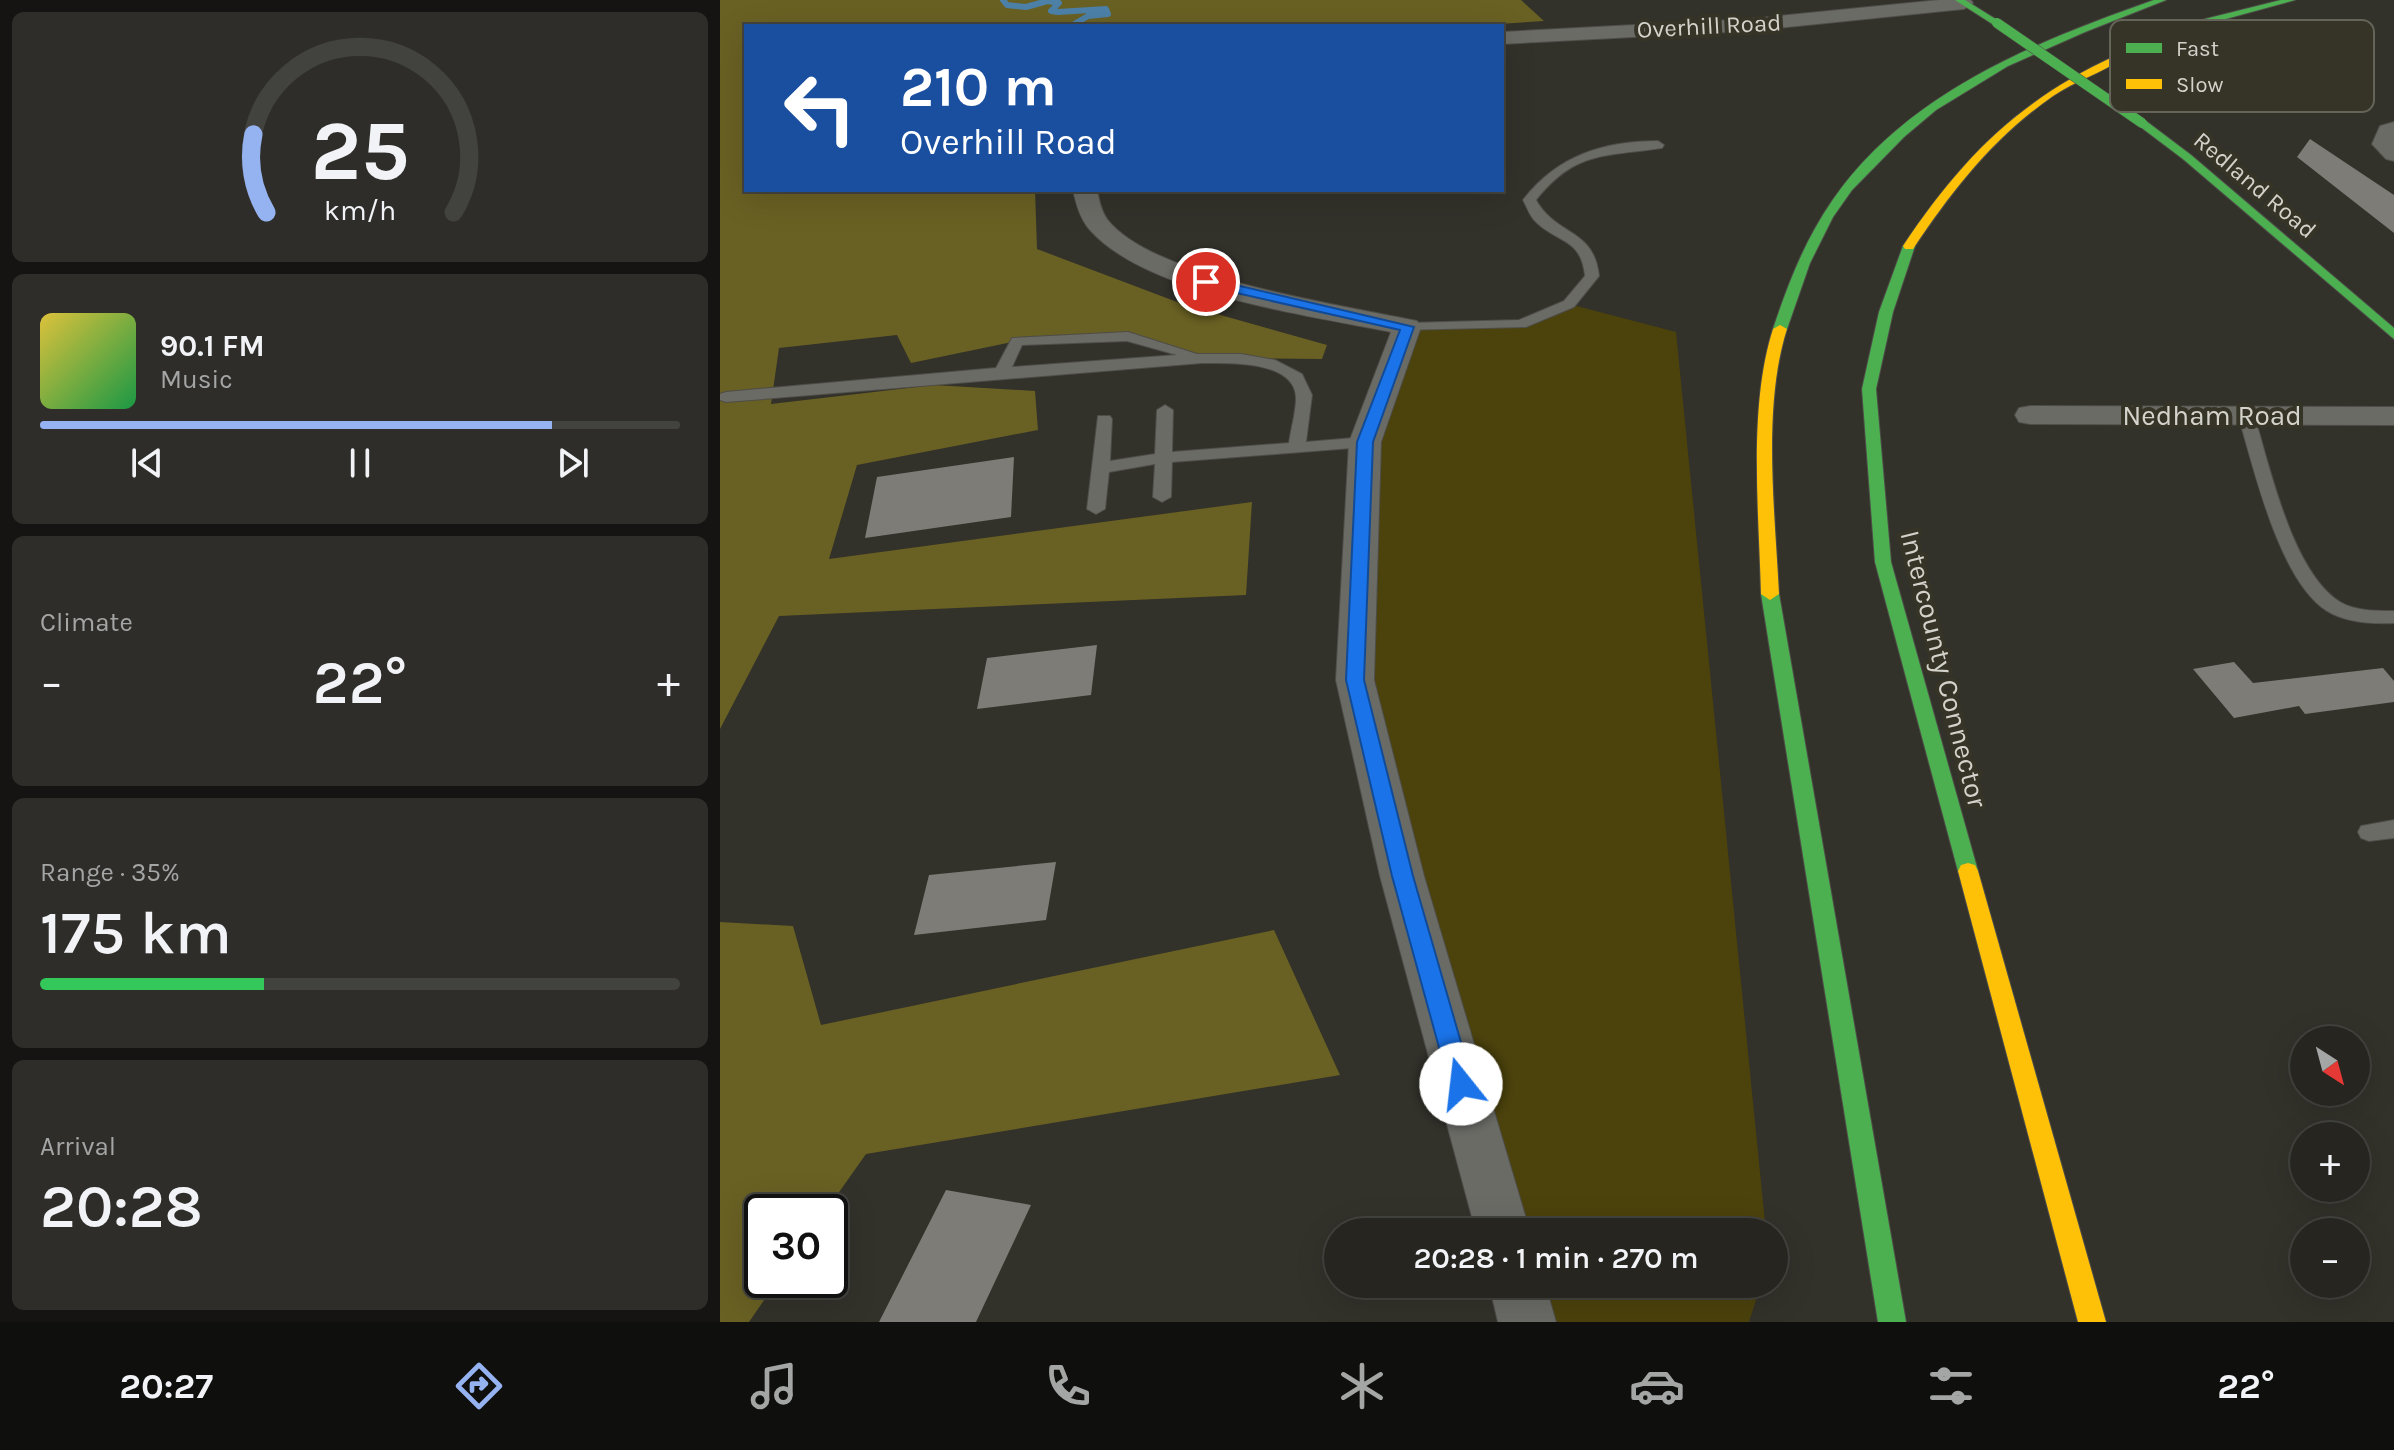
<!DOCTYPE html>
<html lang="en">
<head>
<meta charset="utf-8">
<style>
	:root { --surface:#262520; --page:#2e2d29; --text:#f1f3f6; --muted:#a4a5a5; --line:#42423e; --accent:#95b2f1 }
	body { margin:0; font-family:Karla,sans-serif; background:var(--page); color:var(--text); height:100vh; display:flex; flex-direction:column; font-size:30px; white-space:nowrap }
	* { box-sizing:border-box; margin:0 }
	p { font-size:26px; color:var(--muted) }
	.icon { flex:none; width:44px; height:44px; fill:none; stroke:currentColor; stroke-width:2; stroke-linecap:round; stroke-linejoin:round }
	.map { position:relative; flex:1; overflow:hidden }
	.details { display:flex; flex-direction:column; gap:12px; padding:12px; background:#151412; width:720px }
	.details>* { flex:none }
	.guide { position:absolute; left:24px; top:24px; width:760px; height:168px; border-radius:0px; box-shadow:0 8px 32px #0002,0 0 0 2px var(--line); background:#1a4fa0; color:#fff; overflow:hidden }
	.needle { width:52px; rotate:144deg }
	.tools { position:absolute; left:1570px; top:1026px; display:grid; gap:16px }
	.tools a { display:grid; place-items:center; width:80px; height:80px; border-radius:50%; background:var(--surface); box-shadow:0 8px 32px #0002,0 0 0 2px var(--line); font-size:40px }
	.speed { position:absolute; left:24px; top:1194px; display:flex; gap:16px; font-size:40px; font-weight:700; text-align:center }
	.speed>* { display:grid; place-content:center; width:104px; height:104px; border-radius:50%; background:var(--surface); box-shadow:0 8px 32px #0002,0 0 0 2px var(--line); line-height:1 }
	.speed .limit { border:4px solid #111; border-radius:12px; background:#fff; color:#111 }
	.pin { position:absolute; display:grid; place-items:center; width:68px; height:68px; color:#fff; margin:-34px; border:4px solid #fff; border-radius:50%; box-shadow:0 2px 8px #0007 }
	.me { position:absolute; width:88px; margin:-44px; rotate:344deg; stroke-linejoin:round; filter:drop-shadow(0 0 6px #0008) }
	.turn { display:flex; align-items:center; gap:28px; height:168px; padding:0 24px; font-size:36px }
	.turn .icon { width:104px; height:104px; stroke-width:2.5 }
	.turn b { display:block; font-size:56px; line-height:68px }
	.big { font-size:60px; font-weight:600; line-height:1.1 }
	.details .card { flex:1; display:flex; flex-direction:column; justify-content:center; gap:12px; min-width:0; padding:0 28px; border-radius:12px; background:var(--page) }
	.details .dial { align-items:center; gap:0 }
	.dial svg { height:208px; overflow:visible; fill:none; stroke:var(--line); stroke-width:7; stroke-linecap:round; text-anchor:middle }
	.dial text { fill:var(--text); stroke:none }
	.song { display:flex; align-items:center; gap:24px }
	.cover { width:96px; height:96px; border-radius:12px; background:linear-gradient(135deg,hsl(50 70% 55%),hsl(140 70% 35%)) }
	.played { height:8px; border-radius:4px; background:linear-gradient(90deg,var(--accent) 80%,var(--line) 80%) }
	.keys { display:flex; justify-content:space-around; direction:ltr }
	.heat { display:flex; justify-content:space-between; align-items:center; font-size:44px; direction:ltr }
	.charge { height:12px; border-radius:6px; background:linear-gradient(90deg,#34c759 35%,var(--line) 0) }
	.trip { position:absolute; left:604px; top:1218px; width:464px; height:80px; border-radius:40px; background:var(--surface); box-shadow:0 8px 32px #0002,0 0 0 2px var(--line); font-weight:600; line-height:80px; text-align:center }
	.tabs { display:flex; height:128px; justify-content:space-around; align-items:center; background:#0f0f0d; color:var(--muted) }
	.tabs .icon { width:56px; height:56px }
	.tabs .current { color:var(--accent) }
	.tabs b { font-size:36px; color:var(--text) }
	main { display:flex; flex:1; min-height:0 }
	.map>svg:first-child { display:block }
</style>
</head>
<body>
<main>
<section class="details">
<div class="card dial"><svg viewBox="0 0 100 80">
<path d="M14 69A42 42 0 1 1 86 69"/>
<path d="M14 69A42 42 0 0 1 9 39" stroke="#95b2f1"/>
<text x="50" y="56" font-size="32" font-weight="700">25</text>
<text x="50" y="72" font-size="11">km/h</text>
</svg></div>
<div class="card">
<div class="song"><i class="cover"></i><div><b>90.1 FM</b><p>Music</p></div></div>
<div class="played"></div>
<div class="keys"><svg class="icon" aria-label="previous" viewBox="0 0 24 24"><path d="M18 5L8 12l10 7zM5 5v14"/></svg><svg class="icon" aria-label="pause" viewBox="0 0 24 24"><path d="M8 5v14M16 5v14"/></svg><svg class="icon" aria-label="next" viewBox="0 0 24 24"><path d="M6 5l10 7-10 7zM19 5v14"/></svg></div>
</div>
<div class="card"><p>Climate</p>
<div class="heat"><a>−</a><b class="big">22°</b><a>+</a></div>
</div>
<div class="card"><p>Range · 35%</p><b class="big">175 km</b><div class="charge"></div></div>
<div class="card"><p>Arrival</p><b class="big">20:28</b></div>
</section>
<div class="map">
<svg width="1674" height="1322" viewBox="0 0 1674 1322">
	<rect width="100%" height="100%" fill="#32312a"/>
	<path fill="#4b420c" d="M849 304 956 332 1046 1232H783L635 680 645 442 687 327 801 324Z
		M797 1284H1041L1029 1322H807Z"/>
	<path fill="#696023" d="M0 0H801L824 21 749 26H26V190H315L317 249 465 305 607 345 602 359 482 358 408 336 297 341 191 363 177 335 59 348 51 404 214 385 315 391 318 430 137 465 109 559 532 502 526 595 59 616 0 729Z
		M0 922 73 926 101 1025 554 930 620 1075 146 1154 105 1212H42V1280H58L29 1322H0Z"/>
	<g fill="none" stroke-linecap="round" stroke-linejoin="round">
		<path stroke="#4d81a8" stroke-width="6" d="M283 0 287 5 306 7 331 0
			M328 1 339 3 331 11 338 12 386 9 388 14 368 16 351 26"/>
	</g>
	<path fill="#7d7c76" d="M1590 139 1674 195V233L1577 157Z
		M294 457 291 517 145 538 157 477Z
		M377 645 371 695 257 709 267 658Z
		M1514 662 1533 683 1663 668 1674 681V702L1585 714 1579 706 1514 718 1473 669Z
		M336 862 326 920 194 935 209 875Z
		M226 1190 311 1205 256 1322H159Z"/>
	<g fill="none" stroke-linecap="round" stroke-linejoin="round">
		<defs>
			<path id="lane" d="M938 141 944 145 942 148C885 157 856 150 816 200 837 237 874 228 879 276L854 307 806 327 682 330 680 327 687 323 799 320 844 301 865 276C861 238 839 244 816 222 810 217 807 207 803 200 837 156 883 141 938 141Z
				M408 332 477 354H521L555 360 582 374 592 395 586 442 645 437 653 442 645 447 452 462 451 497 442 502 433 497 435 464 389 472 385 509 376 514 367 509 378 416H390L392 419 390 461 435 454 437 410 445 405 453 410 452 452 569 443C571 428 576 412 576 398 575 360 508 363 482 363L6 402 0 400V394L6 392 276 368 292 338ZM407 341 457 355 292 367 302 345Z
				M1526 410 1534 415C1550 467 1572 572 1620 602 1635 611 1657 611 1674 611V623C1653 624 1626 623 1607 611 1559 581 1534 468 1518 415Z
				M1674 820V838L1649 841 1641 838 1638 832 1641 826Z"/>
			<path id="street" d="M1219 0H1251L1253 3 1244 9 1029 31 782 44V32L1029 19Z
				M1674 122V161L1666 159 1652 144 1660 126Z
				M353 190H377C379 199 381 211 387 219 431 277 616 304 687 319L697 321 701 327 661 442 654 680 704 876 810 1232H756L660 876 616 680 629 442 671 332C588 315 427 294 370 230 360 219 356 204 353 190Z
				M1310 406 1674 407V425L1310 424 1299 422 1295 415 1299 408Z
				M769 1284H825L836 1322H778Z"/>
			<path id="fast" d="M1235 0H1245L1282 23 1274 25Z
				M1434 0H1446L1365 32 1288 66 1216 110 1184 137 1132 190 1113 217 1090 263 1067 329 1060 333 1055 332 1053 329C1068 284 1085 240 1112 201 1186 93 1315 42 1434 0Z
				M1561 0H1575L1491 23 1401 60 1393 58 1485 19Z
				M1418 121H1426L1471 155 1674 328V339L1463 159 1418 125Z
				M1189 242 1195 246 1173 312 1156 389 1171 562 1258 871 1255 877 1248 879 1241 877 1238 871 1155 562 1142 389 1159 312 1183 246Z
				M1050 588 1059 594 1186 1322H1158L1041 594Z"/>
			<path id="slow" d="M1395 56 1403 58C1382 73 1355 81 1333 96 1274 137 1233 189 1193 249H1185L1183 246C1241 159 1299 100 1395 56Z
				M1060 325 1067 329C1042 407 1055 512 1059 594L1050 600 1041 594C1039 512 1028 407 1053 329Z
				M1248 863 1255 865 1258 871 1386 1322H1358L1238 871 1241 865Z"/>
		</defs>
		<use href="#lane" stroke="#4e4d48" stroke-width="2"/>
		<use href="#street" stroke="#4e4d48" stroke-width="2"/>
		<use href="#fast" stroke="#4e4d48" stroke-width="2"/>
		<use href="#slow" stroke="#4e4d48" stroke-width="2"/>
		<use href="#lane" fill="#6b6b66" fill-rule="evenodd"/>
		<use href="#street" fill="#6b6b66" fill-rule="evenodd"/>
		<use href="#fast" fill="#4caf50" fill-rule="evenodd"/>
		<use href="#slow" fill="#ffc107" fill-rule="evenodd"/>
		<defs>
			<path id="fast-bridge" d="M1277 23 1422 123"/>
		</defs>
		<use href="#fast-bridge" stroke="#4e4d48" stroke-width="11" stroke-linecap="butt"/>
		<use href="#fast-bridge" stroke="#4caf50" stroke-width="10"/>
	</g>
	<path fill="#1a73e8" stroke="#114b97" stroke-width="2" d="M486 278 694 327 653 442 644 680 693 876 753 1084 750 1092 741 1095 732 1092 729 1084 672 876 626 680 637 442 680 330 481 285V279Z"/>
	<g text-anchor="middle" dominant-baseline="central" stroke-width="8" stroke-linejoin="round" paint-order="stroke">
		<g font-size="24" fill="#d4d3cb" stroke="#363427">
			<text transform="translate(989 26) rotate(-3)">Overhill Road</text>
			<text transform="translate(1535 185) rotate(40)">Redland Road</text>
		</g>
		<g font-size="28" fill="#d4d3cb" stroke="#363427">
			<text x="1492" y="415">Nedham Road</text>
			<text transform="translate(1224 669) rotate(76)">Intercounty Connector</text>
		</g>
	</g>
	<rect x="1390" y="20" width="264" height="92" rx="12" fill="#363427" stroke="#656458" stroke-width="2"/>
	<rect x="1406" y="43" width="36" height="10" fill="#4caf50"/>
	<rect x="1406" y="79" width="36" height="10" fill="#ffc107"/>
	<g font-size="22" fill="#d4d3cb">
		<text x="1456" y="56">Fast</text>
		<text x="1456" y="92">Slow</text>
	</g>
</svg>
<div class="tools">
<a><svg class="needle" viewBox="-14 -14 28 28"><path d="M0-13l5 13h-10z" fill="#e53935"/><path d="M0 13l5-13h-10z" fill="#a4a5a5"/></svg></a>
<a>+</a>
<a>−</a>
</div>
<div class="speed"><div class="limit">30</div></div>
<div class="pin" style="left:486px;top:282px;background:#d93025"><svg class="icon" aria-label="arrive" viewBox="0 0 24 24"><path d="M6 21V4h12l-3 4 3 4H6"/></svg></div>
<svg class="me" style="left:741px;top:1084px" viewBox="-20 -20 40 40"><circle r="19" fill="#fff"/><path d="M0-13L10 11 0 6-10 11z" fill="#1a73e8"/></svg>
<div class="trip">20:28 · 1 min · 270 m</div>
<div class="guide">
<div class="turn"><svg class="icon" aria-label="left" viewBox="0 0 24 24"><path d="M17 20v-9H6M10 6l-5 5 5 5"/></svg><div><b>210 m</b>Overhill Road</div></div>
</div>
</div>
</main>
<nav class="tabs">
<b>20:27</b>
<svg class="icon current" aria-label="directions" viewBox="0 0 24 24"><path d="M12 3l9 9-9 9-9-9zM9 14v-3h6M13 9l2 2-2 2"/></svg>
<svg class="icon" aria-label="music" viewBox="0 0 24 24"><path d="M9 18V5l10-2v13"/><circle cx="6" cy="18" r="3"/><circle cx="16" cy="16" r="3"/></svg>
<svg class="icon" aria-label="phone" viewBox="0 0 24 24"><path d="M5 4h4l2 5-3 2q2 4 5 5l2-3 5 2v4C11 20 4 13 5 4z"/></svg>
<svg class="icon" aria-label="climate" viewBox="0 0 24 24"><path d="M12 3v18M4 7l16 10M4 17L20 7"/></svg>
<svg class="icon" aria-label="car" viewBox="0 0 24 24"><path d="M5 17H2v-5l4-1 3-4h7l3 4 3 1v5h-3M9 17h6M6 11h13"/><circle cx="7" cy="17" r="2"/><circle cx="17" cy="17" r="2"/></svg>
<svg class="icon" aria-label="filters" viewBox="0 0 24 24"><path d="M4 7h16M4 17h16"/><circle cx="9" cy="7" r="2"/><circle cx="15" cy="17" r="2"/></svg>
<b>22°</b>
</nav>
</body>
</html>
